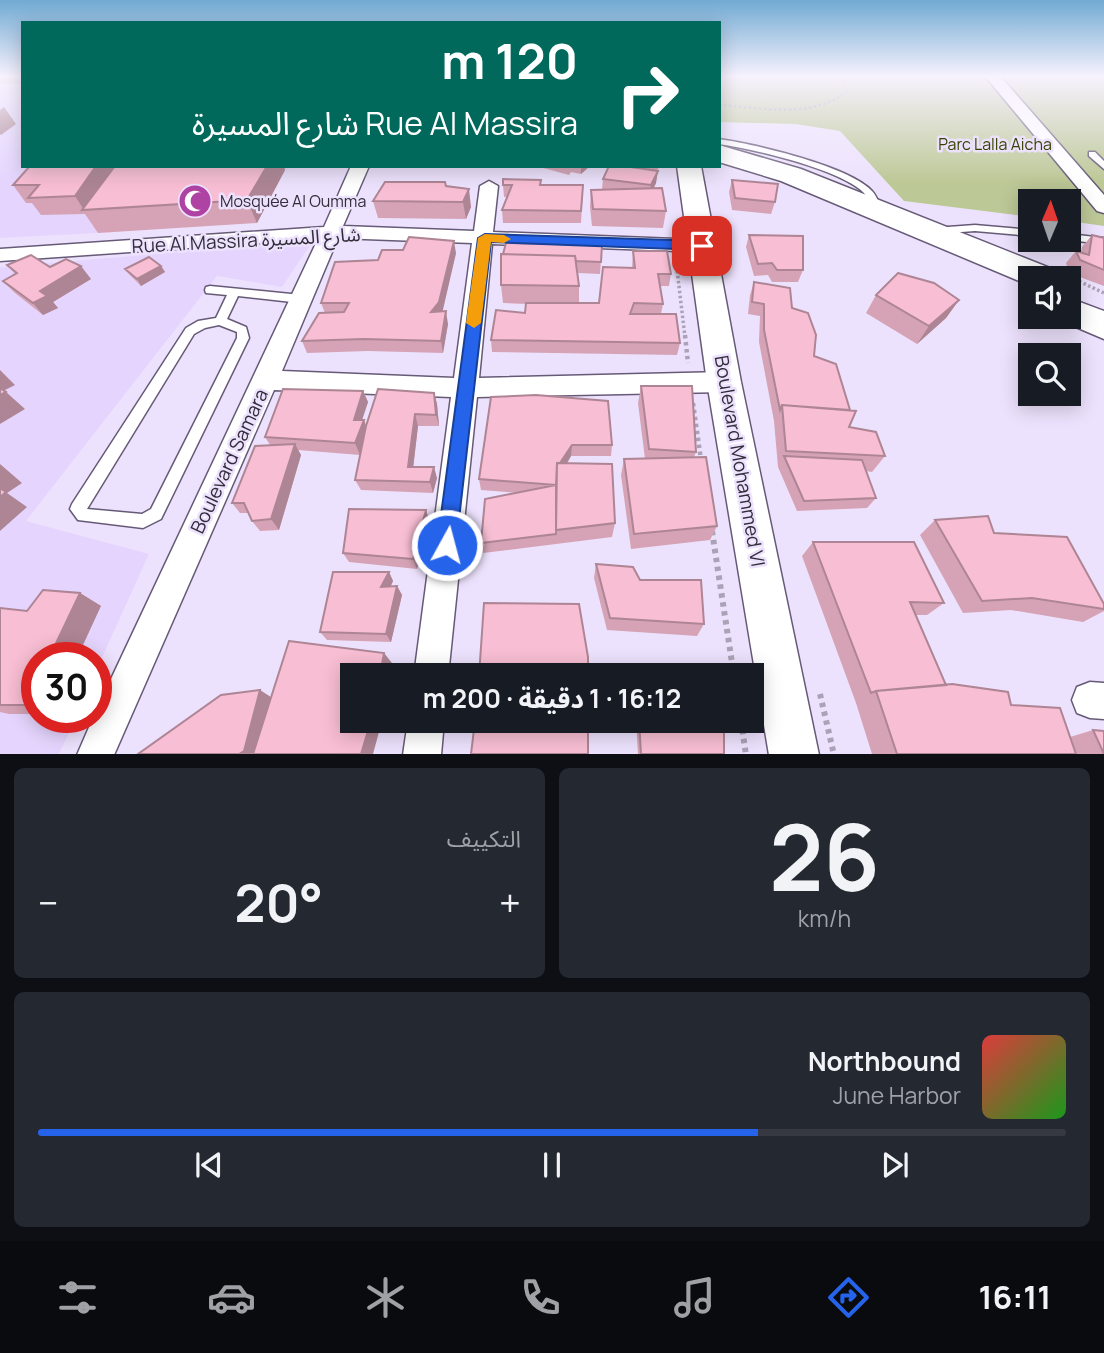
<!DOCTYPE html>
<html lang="ar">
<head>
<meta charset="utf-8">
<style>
	:root { --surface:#171b24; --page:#242831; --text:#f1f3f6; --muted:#9ea1a6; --line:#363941; --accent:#2563eb }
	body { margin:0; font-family:Manrope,"Noto Sans Arabic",sans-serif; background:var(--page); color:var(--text); direction:rtl; height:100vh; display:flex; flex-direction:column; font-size:26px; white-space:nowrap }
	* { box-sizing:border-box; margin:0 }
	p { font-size:23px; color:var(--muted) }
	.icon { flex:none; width:38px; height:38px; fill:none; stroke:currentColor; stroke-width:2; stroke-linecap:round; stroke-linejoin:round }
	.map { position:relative; height:754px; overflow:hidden; direction:ltr }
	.panel { display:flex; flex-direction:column; gap:14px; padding:14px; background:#0d0f14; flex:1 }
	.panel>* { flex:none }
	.guide { position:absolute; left:21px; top:21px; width:700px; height:147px; border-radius:0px; box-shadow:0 4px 18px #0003; direction:rtl; background:#00695c; color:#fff; overflow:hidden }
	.needle { width:46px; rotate:2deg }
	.buttons { position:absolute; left:1018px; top:189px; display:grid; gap:14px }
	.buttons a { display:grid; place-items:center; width:63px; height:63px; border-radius:0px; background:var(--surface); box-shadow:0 4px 18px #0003; font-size:35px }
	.speed { position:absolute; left:21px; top:642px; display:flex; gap:14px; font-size:35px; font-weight:700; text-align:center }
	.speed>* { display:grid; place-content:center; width:91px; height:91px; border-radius:50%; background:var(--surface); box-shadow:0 4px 18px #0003; line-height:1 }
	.speed .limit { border:10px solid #d22; background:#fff; color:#111 }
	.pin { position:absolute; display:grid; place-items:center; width:60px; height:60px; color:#fff; margin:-30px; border-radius:14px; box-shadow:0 4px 10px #0006 }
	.me { position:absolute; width:77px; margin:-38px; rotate:7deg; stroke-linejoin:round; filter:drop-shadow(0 0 5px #0008) }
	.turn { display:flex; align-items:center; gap:24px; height:147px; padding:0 28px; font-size:32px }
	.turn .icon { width:91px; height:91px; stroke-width:2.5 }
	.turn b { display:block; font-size:49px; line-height:60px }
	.big { font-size:52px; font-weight:700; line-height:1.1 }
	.panel .widget { flex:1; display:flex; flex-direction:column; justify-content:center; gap:10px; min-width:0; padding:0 24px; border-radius:10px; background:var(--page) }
	.panel .dial { align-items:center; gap:0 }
	.dial b { font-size:91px; line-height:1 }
	.song { display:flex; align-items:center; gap:21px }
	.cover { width:84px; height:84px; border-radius:10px; background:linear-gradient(135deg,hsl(0 70% 55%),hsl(120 70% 35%)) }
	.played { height:7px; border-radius:4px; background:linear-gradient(90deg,var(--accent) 70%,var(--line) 70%) }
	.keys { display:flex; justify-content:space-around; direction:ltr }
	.heat { display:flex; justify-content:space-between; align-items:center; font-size:38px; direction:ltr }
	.panel .tiles { flex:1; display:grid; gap:14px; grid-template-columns:1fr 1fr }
	.widget:last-child { grid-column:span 2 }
	.trip { position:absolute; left:340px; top:663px; width:424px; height:70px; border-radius:0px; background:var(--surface); box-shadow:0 4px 18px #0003; font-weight:700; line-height:70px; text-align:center; direction:rtl }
	.tab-bar { display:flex; height:112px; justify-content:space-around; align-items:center; background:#090b0e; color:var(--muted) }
	.tab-bar .icon { width:49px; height:49px }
	.tab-bar .on { color:var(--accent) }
	.tab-bar b { font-size:32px; color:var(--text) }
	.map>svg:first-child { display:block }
</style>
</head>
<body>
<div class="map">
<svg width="1104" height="755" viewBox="0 0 1104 755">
	<rect width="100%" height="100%" fill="#ede2fd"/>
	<path fill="#e5d5fe" d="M0 76H23V166H293L285 170 136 178 98 233 0 238Z
		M313 241 282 287 217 276 26 521 149 554 96 671V658H37V718H76L59 754 0 755V267Z"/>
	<path fill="#bdc897" d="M719 76H1104V226L1069 221V201H1031V217L904 201 840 131 796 124 719 122Z"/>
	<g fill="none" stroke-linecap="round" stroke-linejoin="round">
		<defs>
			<path id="lane" d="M719 139C754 144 849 166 872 191 877 196 879 204 882 210L877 213 874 212C870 206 868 198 864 193 840 169 753 149 719 144Z
				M1089 152H1095L1104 161V169L1089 156Z
				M975 225 1031 230V236L975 231 934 234 929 231 934 228Z
				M1069 234 1104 238V244L1068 240Z
				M210 286 301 295 306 299 301 303 238 296 227 319 246 327 249 338 161 519 143 528 78 520 70 509 72 504 186 328 198 321 216 318 227 295 206 293 205 290 206 287ZM219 325 237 332V338L151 509 142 514 87 509 194 334 205 328Z"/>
			<path id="street" d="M985 76H1000L1104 195V213L1097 211Z
				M351 166H369L343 226 474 231 480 186 489 181 498 186 493 232 702 240 709 242 712 246 709 250 702 252 492 244 479 378 724 372 733 375 736 382 733 389 724 392 477 397 448 676H414L451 397 274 390 114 755H77L93 718H96V711L318 239 0 261V249L324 227ZM338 238 472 243 454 378 282 371Z
				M1090 682 1104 683V719L1090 718 1077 713 1072 700 1077 687Z
				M408 721H444L441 755H403Z"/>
			<path id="secondary" d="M677 166H701L741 382 819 755H769L707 382Z"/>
			<path id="primary" d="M719 145 801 169 1055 270 1060 278H1031V286L781 181 719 162Z
				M1069 298 1104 311V339L1057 319 1056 317H1069Z"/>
		</defs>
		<use href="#lane" stroke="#665a77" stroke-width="3"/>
		<use href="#street" stroke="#665a77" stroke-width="3"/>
		<use href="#secondary" stroke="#665a77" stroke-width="3"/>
		<use href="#primary" stroke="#665a77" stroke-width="3"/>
		<path stroke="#aba2b7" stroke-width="2.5" stroke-dasharray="2.5 2.5" stroke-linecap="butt" d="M719 105C758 107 815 120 846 91L838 76"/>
		<path stroke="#aba2b7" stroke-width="3.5" stroke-dasharray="2.5 2.5" stroke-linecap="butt" d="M676 261 685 337
			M1070 277 1104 293"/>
		<path stroke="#aba2b7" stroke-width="4.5" stroke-dasharray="3.5 3.5" stroke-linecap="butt" d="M685 335 688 363
			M693 403 701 460"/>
		<path stroke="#aba2b7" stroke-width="6" stroke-dasharray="4.5 4.5" stroke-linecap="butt" d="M712 531 734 676
			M820 694 834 755
			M741 721 746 755"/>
		<use href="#lane" fill="#fff" fill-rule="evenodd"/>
		<use href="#street" fill="#fff" fill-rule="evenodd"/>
		<use href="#secondary" fill="#fff" fill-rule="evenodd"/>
		<use href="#primary" fill="#fff" fill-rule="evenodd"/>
	</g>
	<path fill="#d5a3b5" d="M0 76H23V84H0Z
		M45 166H284L285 170 257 223 98 233 85 214 41 215 32 203H26L13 185Z
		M536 166H590L581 174 571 172 569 175Z
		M609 166H660L657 171 656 183 654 188 666 211 663 228 592 226 590 207 591 190 602 189 603 179Z
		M732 180 775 202 771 214 732 210 729 192Z
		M503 185H583L581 223H503L502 210 507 197H504Z
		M446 186 471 207 466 219 378 218 373 201Z
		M749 235 803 270 798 282H772L768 275 754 276 746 247Z
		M1092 235 1104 238V286L1069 273 1066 263 1076 251 1081 252 1082 247Z
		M602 245 600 274 578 273 579 286V303H599L632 268 633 251 671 274 669 286H660L663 304 661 314 680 343 677 355 492 352 491 340 525 313 526 304 503 303 501 285Z
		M456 253 442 311 448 324 443 353 368 351 307 353 302 341 325 313 321 303 378 260Z
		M7 265 50 267 91 279 53 302 58 308 43 315 15 293 3 281 15 274Z
		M161 266 165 272 141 286 130 275 125 269Z
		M754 282 792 308 814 356 849 427 885 456 872 472 866 471 876 498 867 508 797 511 778 467 774 421 759 342 760 316 748 314 750 295Z
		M876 295 959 300 946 318 917 344 866 313Z
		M641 386 696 452 694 457 717 526 710 540 631 549 621 475 624 459H645L638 403Z
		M363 391 368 402 362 420H364L366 426 434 393 437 404 439 426H418L413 467 437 478 433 493 361 490 355 480 362 450 360 455 298 450 301 455 279 530 260 531 252 521 248 513H240L232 503 270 445 265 437Z
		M491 397 612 445 611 456H571L567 464 615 523 612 537 483 553 481 543 518 493 481 490 479 479Z
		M426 510 429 520 417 569 349 562 343 553Z
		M935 520 994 533 1104 604V611L1083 622 1011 610 963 613 920 535Z
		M813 542 944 603 927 615H916L946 685 1011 705 1070 737 1093 730 1104 754H872L856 703 802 556Z
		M596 564 640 580 704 624 697 636 607 630 594 578Z
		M389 572 393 581 391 586H397L402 595 391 642 327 640 320 632Z
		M80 593 101 606 37 658V714H9L0 712V608L27 611Z
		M636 721H724V754H638Z"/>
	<path fill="#ae8594" d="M4 107 16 124 1 135 0 134V110Z
		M96 166H119L84 210 75 196Z
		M267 166H284L285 170 257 223 247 200Z
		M581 166H590L581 174Z
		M658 171 656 183 649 197 651 185Z
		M469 189 471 207 466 219 463 202Z
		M454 241 456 253 442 314 431 312Z
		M81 266 91 279 53 302 58 308 43 315 33 303 40 291Z
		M161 266 165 272 141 286 137 279Z
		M959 300 946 318 917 344 929 326Z
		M446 311 448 324 443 353 441 341Z
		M0 370 15 385 1 392H0Z
		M363 391 368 402 358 432 354 420Z
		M6 392 25 409 0 424V395Z
		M434 393 437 404 439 426 436 415Z
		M415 414 418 426 412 478 408 467Z
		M364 420 368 431 360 455 355 443Z
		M295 444 301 455 279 530 271 519Z
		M572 445 571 456 557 479V468Z
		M0 464 22 483 7 493 27 507 0 531Z
		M434 467 437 478 433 493 430 482Z
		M426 510 429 520 417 569 413 559Z
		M389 572 393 581 386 596 381 587Z
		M397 586 402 595 391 642 386 634Z
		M80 593 101 606 77 658H49Z
		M384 653 392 663 390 676H380Z
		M37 683V709L26 705Z
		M260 690 274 699 260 754H239Z
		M371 721H382L373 754H361Z"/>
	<path fill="#f8bed3" stroke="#ae8594" stroke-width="2" d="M45 166H96L75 196 28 198 39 185H13L29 167Z
		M115 166H267L247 200 82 210Z
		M609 166H624L658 171 651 185 603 179Z
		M503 179 541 180 540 185H583L581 211 502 210 512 185H503Z
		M732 180 778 184 775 202 735 198Z
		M385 182H445L446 186 469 189 463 202 373 201Z
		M662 188 666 211 593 209 591 190Z
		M749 235 803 236V270H777L772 263 758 264Z
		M1092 235 1104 238V270L1080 260 1076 251 1089 255Z
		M409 237 454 241 439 302 431 312 446 311 441 341 364 339 302 341 319 313 344 312 349 303H321L335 262 378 260 382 250H403Z
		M506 243 602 245 601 262 576 261 575 256 503 254Z
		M633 251H667L671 274H658L663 304 634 303 630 314H676L680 343 491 340 496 310 525 313 526 303H599L603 267 635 268Z
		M501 254 575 256 579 286 501 285Z
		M31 255 50 267 66 259 81 266 40 291 47 296 33 303 3 281 17 273 7 265Z
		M149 257 161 266 137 279 125 269Z
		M898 273 934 283 959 300 929 326 876 295Z
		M754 282 790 288 792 308 808 313 816 335 814 356 836 364 850 410 782 405 780 410 764 330V304L752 302Z
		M641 386H692L696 452 649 449Z
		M0 388 6 392 0 395Z
		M283 389 363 391 354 420H364L355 443 265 437Z
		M378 389 434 393 436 415 415 414 408 467H434L430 482 355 480 366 426Z
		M536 395 608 401 612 445H572L560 463H557L556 485 479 479 491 397Z
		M782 405 856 411 849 427 876 432 885 456 786 451Z
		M295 444 271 519 252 521 244 503H232L255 446Z
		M784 456 862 460 876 498 804 501Z
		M706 457 717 526 634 534 624 459Z
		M557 463 612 464 615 523 556 530Z
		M556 485V534L481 543 485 499Z
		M0 488 6 492 0 497Z
		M349 509 426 510 413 559 343 553Z
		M988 516 994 533 1067 537 1104 604V609L1032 598 982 601 935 520Z
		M813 542H914L944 603 910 602 946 685 876 691 871 693Z
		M596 564 633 567 640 580H701L704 624 610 618Z
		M333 572H389L381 587 397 586 386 634 320 632Z
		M43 590 80 593 49 658H37V683L26 705H0V608L27 611Z
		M484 603 579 604 588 657V676H479Z
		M289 641 384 653 380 676H352V721H371L361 754H253Z
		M952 684 1008 692 1011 705 1060 708 1076 754H897L876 691Z
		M260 690 244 751 239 754H138L221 695Z
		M475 721H588V754H471Z
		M639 721H724V754H641Z
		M1093 730 1104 731V754Z"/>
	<linearGradient id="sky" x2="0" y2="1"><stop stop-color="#71aad3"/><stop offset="0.42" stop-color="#f7f2fe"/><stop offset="1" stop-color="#f7f2fe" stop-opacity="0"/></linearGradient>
	<rect width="1104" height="182" fill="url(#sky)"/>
	<path fill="#2563eb" stroke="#184099" stroke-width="2" d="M485 234 702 241 709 246 702 250 491 242 456 545 454 551 447 554 440 551 437 545 478 238Z"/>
	<path fill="#f59e0b" d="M485 234 504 235 511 239 504 243 491 242 481 323 474 328 466 323 478 238Z"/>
	<defs>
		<symbol id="mosque-disc" viewBox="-11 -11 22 22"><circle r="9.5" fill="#ae43a4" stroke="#ede2fd"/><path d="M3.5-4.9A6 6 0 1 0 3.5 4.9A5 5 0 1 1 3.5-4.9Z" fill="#fff"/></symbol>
	</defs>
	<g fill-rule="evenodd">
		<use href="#mosque-disc" x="176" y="182" width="38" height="38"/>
	</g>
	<g text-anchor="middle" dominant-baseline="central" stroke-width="5" stroke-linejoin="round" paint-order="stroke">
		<g font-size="16" fill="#384102" stroke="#ede2fd">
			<text x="995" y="144">Parc Lalla Aicha</text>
		</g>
		<g font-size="16" fill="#322d39" stroke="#ede2fd" text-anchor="start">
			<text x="220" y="201">Mosquée Al Oumma</text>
		</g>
		<g font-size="19" fill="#322d39" stroke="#ede2fd">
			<text transform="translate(246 240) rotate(-3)">Rue Al Massira شارع المسيرة</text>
			<text transform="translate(229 461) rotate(-65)">Boulevard Samara</text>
			<text transform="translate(740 461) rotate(80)">Boulevard Mohammed VI</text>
		</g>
	</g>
</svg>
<div class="buttons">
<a><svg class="needle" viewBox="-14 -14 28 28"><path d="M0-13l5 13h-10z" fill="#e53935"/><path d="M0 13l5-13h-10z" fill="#9ea1a6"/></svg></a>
<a><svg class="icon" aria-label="sound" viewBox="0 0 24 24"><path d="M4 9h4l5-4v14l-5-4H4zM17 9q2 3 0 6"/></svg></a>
<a><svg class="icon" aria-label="search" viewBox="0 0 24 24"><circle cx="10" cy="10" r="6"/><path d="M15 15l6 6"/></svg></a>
</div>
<div class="speed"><div class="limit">30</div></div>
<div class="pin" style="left:702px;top:246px;background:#d93025"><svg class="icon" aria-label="arrive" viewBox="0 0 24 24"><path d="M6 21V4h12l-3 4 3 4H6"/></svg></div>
<svg class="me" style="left:447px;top:545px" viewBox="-20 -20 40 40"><circle r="17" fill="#2563eb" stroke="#fff" stroke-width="3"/><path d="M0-11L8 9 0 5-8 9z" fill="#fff"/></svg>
<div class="trip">16:12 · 1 دقيقة · 200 m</div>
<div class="guide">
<div class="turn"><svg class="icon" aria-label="right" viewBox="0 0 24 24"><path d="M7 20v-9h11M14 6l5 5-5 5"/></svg><div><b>120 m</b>Rue Al Massira شارع المسيرة</div></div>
</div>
</div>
<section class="panel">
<div class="tiles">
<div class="widget dial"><b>26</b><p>km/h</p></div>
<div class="widget"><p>التكييف</p>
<div class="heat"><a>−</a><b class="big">20°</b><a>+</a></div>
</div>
<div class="widget">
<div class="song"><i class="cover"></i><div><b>Northbound</b><p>June Harbor</p></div></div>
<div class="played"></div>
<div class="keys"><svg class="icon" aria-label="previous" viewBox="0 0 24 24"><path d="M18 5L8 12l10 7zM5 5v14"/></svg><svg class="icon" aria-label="pause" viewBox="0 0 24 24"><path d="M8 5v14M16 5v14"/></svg><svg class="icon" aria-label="next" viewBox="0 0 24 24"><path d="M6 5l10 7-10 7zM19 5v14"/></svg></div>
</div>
</div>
</section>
<nav class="tab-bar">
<b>16:11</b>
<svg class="icon on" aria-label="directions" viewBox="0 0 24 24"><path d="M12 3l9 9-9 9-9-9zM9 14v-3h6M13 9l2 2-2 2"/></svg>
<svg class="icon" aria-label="music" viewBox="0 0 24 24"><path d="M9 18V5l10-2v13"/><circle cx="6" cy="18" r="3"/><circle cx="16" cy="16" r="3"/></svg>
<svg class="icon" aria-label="phone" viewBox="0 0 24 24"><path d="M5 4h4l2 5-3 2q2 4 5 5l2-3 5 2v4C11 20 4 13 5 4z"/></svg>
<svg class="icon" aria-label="climate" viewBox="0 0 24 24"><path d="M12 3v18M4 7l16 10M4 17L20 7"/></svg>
<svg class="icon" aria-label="car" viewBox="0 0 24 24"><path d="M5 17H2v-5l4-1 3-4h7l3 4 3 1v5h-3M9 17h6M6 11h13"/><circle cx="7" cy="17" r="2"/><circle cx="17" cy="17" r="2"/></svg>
<svg class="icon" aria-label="filters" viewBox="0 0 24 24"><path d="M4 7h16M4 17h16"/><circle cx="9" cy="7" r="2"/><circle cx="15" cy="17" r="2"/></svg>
</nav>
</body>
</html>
